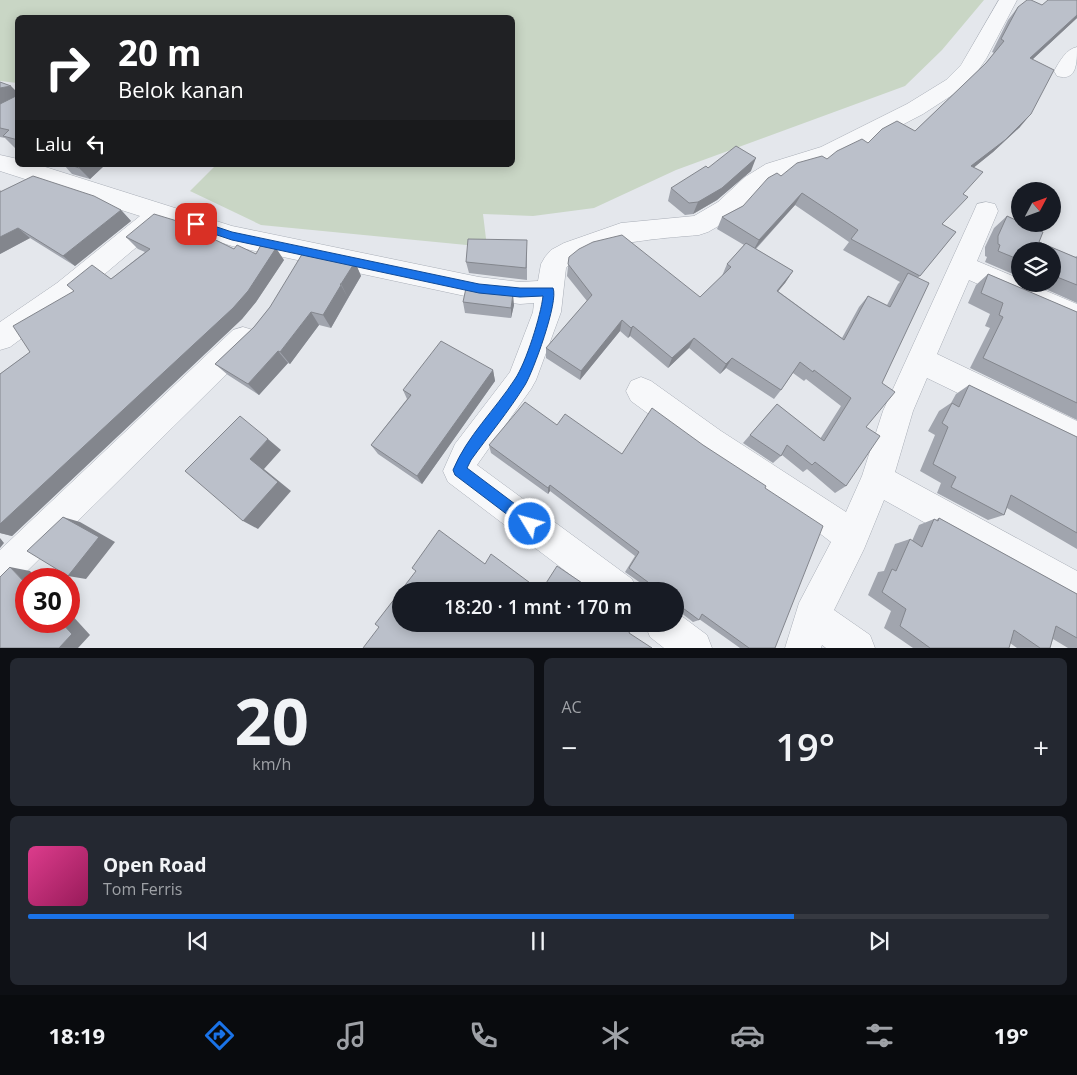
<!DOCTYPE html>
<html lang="id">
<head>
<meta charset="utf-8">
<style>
	:root { --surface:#171b24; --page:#242831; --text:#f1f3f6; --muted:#9ea1a6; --line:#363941; --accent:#1a73e8 }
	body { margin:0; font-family:"Open Sans",sans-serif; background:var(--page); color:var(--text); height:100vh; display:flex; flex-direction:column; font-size:19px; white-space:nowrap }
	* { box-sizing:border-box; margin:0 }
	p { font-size:16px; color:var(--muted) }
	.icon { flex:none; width:28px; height:28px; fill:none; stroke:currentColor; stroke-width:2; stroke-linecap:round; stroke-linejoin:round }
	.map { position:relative; height:648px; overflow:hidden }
	.sheet { display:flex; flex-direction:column; gap:10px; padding:10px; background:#0d0f14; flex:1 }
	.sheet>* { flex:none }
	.top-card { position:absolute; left:15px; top:15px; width:500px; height:152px; border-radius:8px; box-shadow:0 2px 12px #0003; background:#202124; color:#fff; overflow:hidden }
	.needle { width:32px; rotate:49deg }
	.fabs { position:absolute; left:1011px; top:182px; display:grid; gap:10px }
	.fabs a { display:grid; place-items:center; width:50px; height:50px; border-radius:50%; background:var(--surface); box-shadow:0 2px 12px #0003; font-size:25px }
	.speed { position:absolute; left:15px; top:568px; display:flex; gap:10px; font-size:25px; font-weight:700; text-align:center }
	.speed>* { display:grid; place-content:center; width:65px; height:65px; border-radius:50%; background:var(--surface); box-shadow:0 2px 12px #0003; line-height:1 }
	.speed .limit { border:8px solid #d22; background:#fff; color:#111 }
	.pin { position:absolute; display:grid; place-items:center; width:42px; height:42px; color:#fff; margin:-21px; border-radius:10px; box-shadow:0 2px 8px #0006 }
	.me { position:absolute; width:55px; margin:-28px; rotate:307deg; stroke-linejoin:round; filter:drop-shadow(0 0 4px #0008) }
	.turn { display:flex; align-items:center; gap:18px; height:105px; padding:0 20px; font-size:22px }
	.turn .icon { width:65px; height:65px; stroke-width:2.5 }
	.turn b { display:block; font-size:35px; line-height:42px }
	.then { display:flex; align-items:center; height:48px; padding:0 20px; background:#0003; gap:10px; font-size:19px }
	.big { font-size:38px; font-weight:600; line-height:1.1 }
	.sheet .widget { flex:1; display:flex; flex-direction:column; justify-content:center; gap:8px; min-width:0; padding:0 18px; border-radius:8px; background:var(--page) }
	.sheet .dial { align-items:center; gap:0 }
	.dial b { font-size:65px; line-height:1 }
	.song { display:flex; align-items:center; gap:15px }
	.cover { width:60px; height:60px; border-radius:8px; background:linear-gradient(135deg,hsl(330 70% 55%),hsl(330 70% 35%)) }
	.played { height:5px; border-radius:2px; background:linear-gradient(90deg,var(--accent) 75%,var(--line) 75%) }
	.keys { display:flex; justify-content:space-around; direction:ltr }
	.heat { display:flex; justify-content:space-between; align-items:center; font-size:28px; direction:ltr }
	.sheet .tiles { flex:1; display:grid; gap:10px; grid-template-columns:1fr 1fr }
	.widget:last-child { grid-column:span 2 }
	.trip { position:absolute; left:392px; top:582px; width:292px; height:50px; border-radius:25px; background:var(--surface); box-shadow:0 2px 12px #0003; font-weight:600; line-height:50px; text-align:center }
	.tab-bar { display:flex; height:80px; justify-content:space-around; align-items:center; background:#090b0e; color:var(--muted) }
	.tab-bar .icon { width:35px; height:35px }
	.tab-bar .selected { color:var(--accent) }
	.tab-bar b { font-size:22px; color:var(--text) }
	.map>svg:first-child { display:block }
</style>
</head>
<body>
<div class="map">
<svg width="1077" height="648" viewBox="0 0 1077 648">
	<rect width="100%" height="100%" fill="#e4e7ec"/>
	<path fill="#c9d6c5" d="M0 0H984L942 50 905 86 676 170 594 208 533 216 483 214 487 247 261 225 190 191 216 165H512V18H18L17 83 0 81Z"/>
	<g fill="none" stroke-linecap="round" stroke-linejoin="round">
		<defs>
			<path id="minor" d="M999 0H1017L986 59 975 75 960 90 923 114 837 159 782 176 761 189 736 216 708 232 699 235C667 238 587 242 566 268L561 312 536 380 531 389 477 465 632 579 637 591H592L448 482 443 471 455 444 510 372 533 312 534 303 520 304 479 299 232 246 164 224 75 299 10 347 0 350V322L57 283 140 216 0 171V155L18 159V165H39L232 226 479 277 520 282 538 281 541 264 545 257 551 250 564 243 621 223 694 216 718 202 745 177 766 164 821 147 907 104 946 80 961 65Z
				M1077 47C1077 63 1077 82 1057 76L1054 71C1060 61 1066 49 1077 47Z
				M986 202 995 204 998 211 977 261 1020 279V284H1030L1077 304V328L969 280 937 354 1077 421V451L927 378 913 411 895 472 1077 571V607L884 500 864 549 834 610 870 635 875 648H826L822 645 821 648H785L799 603 831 542 797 516 699 451 631 401 626 391 631 381 641 377 651 381 721 431 846 512 862 476 883 411 974 211 977 204Z
				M243 327 253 330 257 339 253 348 12 586 0 591V550L233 330Z
				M676 612 707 635 712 648H664L650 637 645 624H676Z"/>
		</defs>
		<use href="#minor" stroke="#a9aeb7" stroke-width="1"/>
		<use href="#minor" fill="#f7f8fa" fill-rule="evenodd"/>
	</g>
	<path fill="#a1a5ae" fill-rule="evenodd" d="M1077 0V18L1033 59 1020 127 993 152 974 167 963 194 942 224 956 232 918 278 846 486 835 493 807 469 803 472 782 455 773 463 743 443 777 404 820 439 841 406 806 379 804 381 793 373 781 390 774 399 726 368 720 374 689 348 668 368 630 336 628 338 620 331 580 380 546 358V348L587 301 567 276 569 257 700 297 722 276 727 264 744 245 717 229 722 217 743 206 781 176 827 159 868 143 915 131 986 63 994 53 992 52 1008 20 1018 7 1042 5ZM795 205 849 242 843 250 900 282 898 284 887 305 868 296 859 307 842 338 778 291 785 283 793 271 756 249Z
		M0 82 18 93V148H15L5 138 0 137Z
		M64 165H105L90 179 72 174Z
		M708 168 751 171 717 200 693 214 685 215 668 201 671 188Z
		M0 190 1 191 121 210 131 221 75 266 30 238 0 254Z
		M1007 216 1039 242 1075 257 1077 256V303L1034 284H1052V251H1020V277L985 262 987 257 985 256V247L994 228Z
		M126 237 234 249 284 260 256 302 242 319 12 536 0 533V374L30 352 111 279 145 252 138 249Z
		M527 252V280L469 273 466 262Z
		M355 262 361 276 331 328 319 325 290 364 288 363 259 395 228 375 215 364 254 327 270 307Z
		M988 274 1077 312V420L970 368 990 328 985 326 990 314 968 303 976 285Z
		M463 302 514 305 511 318 465 313Z
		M493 370 495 381 422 484 378 454 371 445 407 399 403 390Z
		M969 385 1077 437V549L1007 508 1004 515 988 520 937 493 941 483 920 471 935 435 928 431 939 411 951 403 956 394Z
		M557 425 622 454 703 445 765 488 775 648H740L699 619V620L693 622 676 609V591H652L625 572 635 556 550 491 548 494 491 453 489 445Z
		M939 518 1077 594V648H1068L1053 639 1050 648H1017L1010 643 1009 648H913L884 628 891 611 868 595 878 572 884 571 895 544 910 539 912 541 919 525 934 519 936 520Z"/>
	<path fill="#83868d" d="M1077 15V18L1020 71 1030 58Z
		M11 86 18 93V103L0 107V88Z
		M1031 114 1020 127 993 152 961 178 971 166Z
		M756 158 751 171 717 200 693 214 698 202Z
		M82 165H105L90 179 79 168Z
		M802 193 795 205 753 251 759 240Z
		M121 210 131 221 75 266 63 256Z
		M18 228 30 238 0 254V237Z
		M276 248 284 260 256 302 242 319 12 536 0 533V524Z
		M355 262 361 276 348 298 341 284Z
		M793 271 785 283 770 301 777 291Z
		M341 285 348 298 331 328 323 315Z
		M513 294 514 305 511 318V308Z
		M311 312 319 325 290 364 280 352Z
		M622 320 620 331 580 380 581 371Z
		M633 326 630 336 628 338 631 328Z
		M694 338 689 348 668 368 672 358Z
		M278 351 288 363 259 395 248 384Z
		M732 358 726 368 720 374 726 364Z
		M493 370 495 381 422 484 417 476Z
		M268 439 281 450 264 469 291 491 258 529 243 521 250 459Z
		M550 485V491L548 494V488Z
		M63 517 80 522 115 542 86 579 68 576Z
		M0 538 4 543 0 548Z
		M10 567 30 571 37 579H26V584Z
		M69 612 90 635 78 648H59L60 621H69Z"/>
	<path fill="#bbc0ca" stroke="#83868d" d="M1027 0H1031L1042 5 1048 0H1077V15L1030 58 1054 70 1031 114 1005 140 971 166 983 172 963 194 968 197 942 224 956 232 920 276 851 239 858 230 802 193 759 240 722 217 743 206 768 178 777 173 781 176 797 163 822 156 827 159 837 151 862 139 868 143 882 129 897 121 915 131 986 63 1004 41 1001 39 1018 7Z
		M0 82 11 86 0 88Z
		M18 95V140L3 136 9 130 0 128V104Z
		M736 146 756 158 722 188 698 202 689 203 671 188 706 166 708 168Z
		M71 165H82L79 168Z
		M33 176 94 196 121 210 63 256 18 228 0 237V192Z
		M154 214 177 221 234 249 237 245 256 254 261 245 276 248 248 291 233 308 0 524V374L30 352 13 326 74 291 67 285 92 265 111 279 150 249 126 237Z
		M1007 216 1020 222V224H1025L1043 232 1039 242 1077 258V285L1052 275V251H1020V260L998 251 1000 245 998 244V236Z
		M622 235 700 297 731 267 727 264 746 243 793 271 777 291 844 340 868 296 890 307 908 273 929 283 882 383 895 392 866 427 880 436 846 486 815 462 812 465 787 445 781 456 750 435 777 404 824 441 851 398 814 370 813 372 800 362 781 390 732 358 726 364 694 338 672 358 633 326 631 328 622 320 581 371 546 348 592 295 568 264 569 257 579 249 593 242Z
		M468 239 527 240 526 268 466 262Z
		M304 251 355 262 341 284H340L341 285 323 315 311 312 280 352 278 351 248 384 215 364 254 327 270 307Z
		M988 274 1077 312V403L983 358 1003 317 999 315 1003 303 981 293Z
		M466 288 513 294 511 308 463 302Z
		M441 341 493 370 417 476 371 445 411 395 403 390Z
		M969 385 1077 437V533L1011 495 1004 515 951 487 956 477 933 464 948 427 942 423 952 403 959 407Z
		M525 402 557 425 565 414 622 454 652 408 703 445 766 486 765 488 823 526 775 648H749L702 614 699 620 676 603V591H660L629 568 639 552 550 485 548 488 489 445Z
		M240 416 268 439 250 459 278 482 243 521 185 471Z
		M63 517 99 537 68 576 27 551Z
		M939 518 1077 594V638L1056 626 1050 648H1040L1014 630 1009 648H930L900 626 906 609 882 592 892 569 896 571 910 539 922 547 934 519 938 521Z
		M439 530 485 564 491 554 541 591H401V624H633L629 633 652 648H363L379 627 375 624 416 571 412 568Z
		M557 566 594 591H541Z
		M10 567 26 584V621H60L72 634 59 648H0V577Z"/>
	<path fill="#1a73e8" stroke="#114b97" d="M196 220 232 232 479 284 520 288H553C559 301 533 372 525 385 509 411 489 435 471 460L467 468 535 519 537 524 535 528 530 530 525 528 455 475 453 470C467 436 495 410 515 379 526 363 541 315 543 296L520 297 479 293 232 240 193 227 191 224Z"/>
</svg>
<div class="fabs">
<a><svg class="needle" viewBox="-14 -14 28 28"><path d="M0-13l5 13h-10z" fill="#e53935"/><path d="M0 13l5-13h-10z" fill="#9ea1a6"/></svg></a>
<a><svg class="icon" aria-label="layers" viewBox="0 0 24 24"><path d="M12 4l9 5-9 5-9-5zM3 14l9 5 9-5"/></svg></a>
</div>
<div class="speed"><div class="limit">30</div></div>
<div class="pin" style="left:196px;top:224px;background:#d93025"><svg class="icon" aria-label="arrive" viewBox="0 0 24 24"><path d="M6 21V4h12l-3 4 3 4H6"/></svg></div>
<svg class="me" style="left:530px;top:524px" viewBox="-20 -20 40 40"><circle r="17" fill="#1a73e8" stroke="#fff" stroke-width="3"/><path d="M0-11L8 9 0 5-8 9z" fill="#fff"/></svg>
<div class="trip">18:20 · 1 mnt · 170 m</div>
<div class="top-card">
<div class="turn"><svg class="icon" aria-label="right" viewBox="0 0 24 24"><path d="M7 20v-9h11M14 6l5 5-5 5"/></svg><div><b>20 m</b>Belok kanan</div></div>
<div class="then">Lalu<svg class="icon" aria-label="left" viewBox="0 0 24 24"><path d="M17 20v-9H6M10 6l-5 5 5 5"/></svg></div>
</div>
</div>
<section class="sheet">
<div class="tiles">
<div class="widget dial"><b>20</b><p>km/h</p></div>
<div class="widget"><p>AC</p>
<div class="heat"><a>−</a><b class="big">19°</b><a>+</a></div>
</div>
<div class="widget">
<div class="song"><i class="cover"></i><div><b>Open Road</b><p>Tom Ferris</p></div></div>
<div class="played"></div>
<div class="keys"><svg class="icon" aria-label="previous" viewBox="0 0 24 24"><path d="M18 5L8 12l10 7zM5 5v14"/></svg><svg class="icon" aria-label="pause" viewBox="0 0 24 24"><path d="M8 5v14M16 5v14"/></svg><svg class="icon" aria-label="next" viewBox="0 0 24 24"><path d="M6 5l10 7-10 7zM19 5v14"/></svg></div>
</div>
</div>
</section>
<nav class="tab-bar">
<b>18:19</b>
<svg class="icon selected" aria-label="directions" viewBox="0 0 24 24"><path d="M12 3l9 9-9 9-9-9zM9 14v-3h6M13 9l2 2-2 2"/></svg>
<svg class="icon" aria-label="music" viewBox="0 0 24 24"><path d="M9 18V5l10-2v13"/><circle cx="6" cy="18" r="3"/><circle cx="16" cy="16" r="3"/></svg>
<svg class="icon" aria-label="phone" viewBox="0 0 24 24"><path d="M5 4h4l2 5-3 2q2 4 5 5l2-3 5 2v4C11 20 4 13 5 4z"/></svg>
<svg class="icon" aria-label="climate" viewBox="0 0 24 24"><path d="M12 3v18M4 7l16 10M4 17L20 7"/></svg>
<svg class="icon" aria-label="car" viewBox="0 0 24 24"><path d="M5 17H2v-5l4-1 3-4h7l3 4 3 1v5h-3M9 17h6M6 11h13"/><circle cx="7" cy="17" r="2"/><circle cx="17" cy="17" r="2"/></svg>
<svg class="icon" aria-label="filters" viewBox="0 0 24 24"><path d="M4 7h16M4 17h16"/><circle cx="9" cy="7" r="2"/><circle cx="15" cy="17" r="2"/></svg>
<b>19°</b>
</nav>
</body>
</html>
